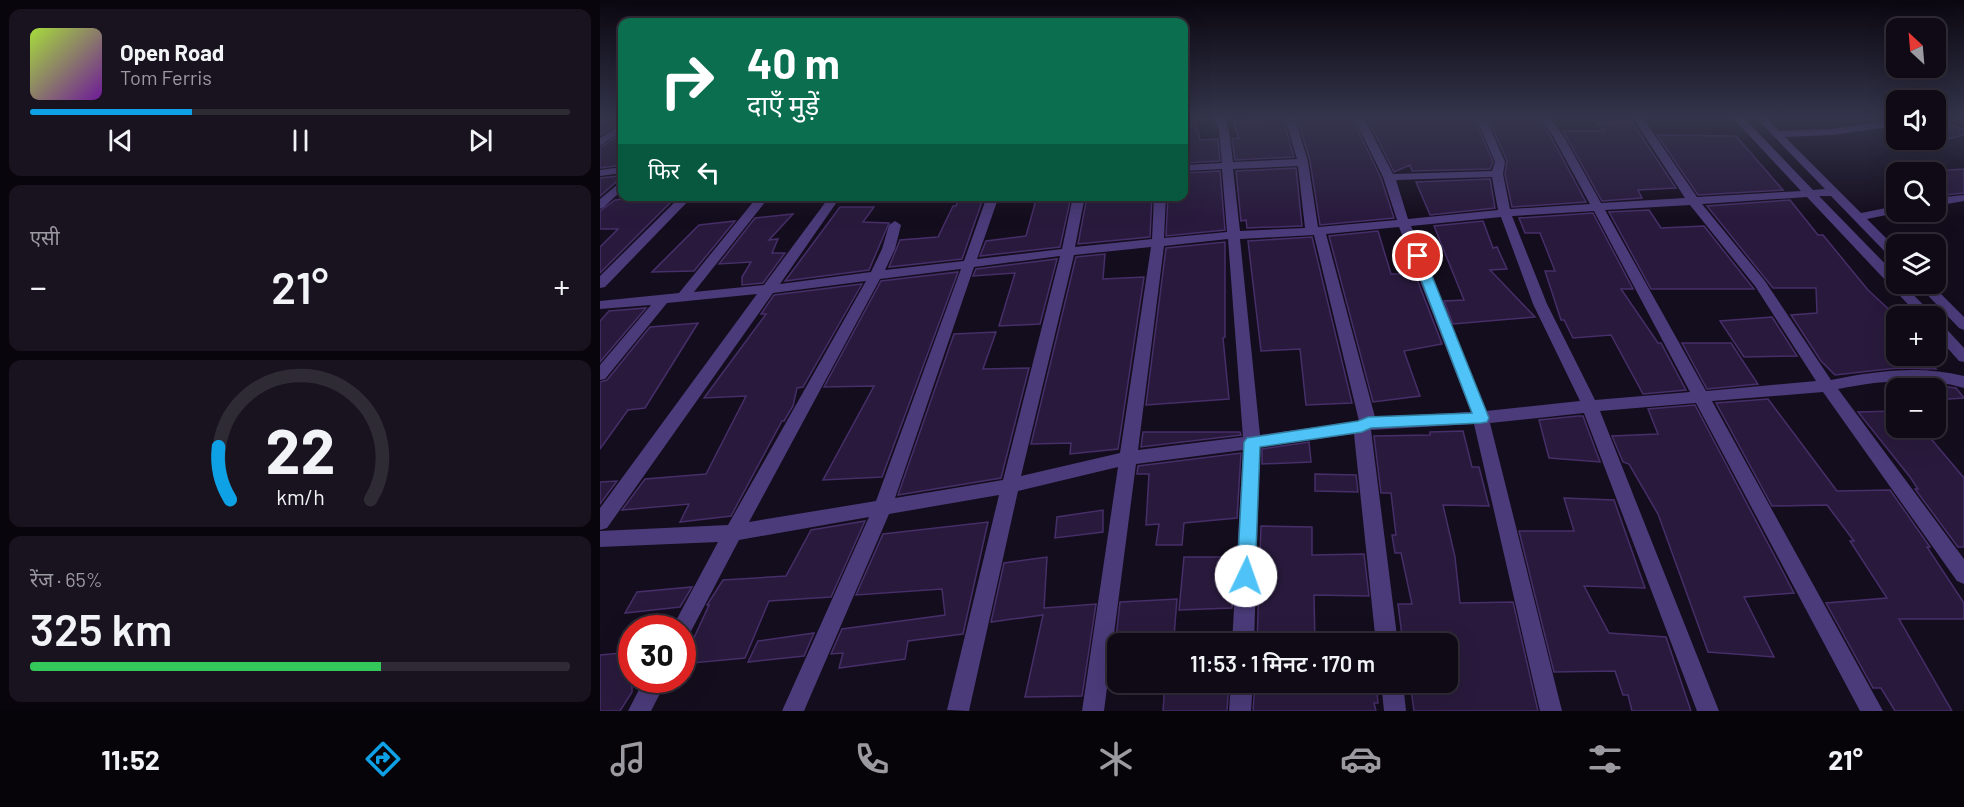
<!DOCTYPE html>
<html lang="hi">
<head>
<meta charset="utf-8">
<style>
	:root { --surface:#0f0a16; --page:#18131f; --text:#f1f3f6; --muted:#9b9aa1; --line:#2f2b35; --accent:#0ea1e6 }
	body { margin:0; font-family:Barlow,"Noto Sans Devanagari",sans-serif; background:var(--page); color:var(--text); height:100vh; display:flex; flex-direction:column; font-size:22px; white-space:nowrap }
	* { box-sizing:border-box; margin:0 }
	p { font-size:20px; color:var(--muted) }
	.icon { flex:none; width:33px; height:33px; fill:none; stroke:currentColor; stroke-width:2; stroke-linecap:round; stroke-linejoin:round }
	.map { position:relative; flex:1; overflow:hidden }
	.side { display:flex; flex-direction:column; gap:9px; padding:9px; background:#08060c; width:600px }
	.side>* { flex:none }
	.hud { position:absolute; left:18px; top:18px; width:570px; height:183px; border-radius:12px; box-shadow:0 6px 24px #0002,0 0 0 2px var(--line); background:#0b6e4f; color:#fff; overflow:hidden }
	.needle { width:39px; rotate:334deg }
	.controls { position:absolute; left:1286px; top:18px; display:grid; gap:12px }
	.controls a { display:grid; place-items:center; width:60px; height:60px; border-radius:12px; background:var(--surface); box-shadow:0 6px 24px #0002,0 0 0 2px var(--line); font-size:30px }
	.speed { position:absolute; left:18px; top:615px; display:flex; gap:12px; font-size:30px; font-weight:700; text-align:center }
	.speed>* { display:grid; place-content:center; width:78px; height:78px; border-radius:50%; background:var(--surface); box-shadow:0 6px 24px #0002,0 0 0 2px var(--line); line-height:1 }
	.speed .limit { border:9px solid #d22; background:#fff; color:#111 }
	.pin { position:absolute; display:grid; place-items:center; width:51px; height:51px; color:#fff; margin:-26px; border:3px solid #fff; border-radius:50%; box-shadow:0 2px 6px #0007 }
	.me { position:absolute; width:66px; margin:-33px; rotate:3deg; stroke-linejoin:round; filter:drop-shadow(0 0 4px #0008) }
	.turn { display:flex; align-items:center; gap:21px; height:126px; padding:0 30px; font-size:27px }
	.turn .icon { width:78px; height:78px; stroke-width:2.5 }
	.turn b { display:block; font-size:42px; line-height:51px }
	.then { display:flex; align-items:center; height:57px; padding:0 30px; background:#0003; gap:12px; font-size:22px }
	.big { font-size:45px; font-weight:600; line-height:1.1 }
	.side .widget { flex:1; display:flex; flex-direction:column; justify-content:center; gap:9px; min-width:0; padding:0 21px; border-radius:12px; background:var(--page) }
	.side .dial { align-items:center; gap:0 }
	.dial svg { height:156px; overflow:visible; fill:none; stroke:var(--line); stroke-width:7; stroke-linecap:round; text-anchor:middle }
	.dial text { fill:var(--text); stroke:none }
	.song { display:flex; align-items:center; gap:18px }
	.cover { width:72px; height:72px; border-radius:9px; background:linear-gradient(135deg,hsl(80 70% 55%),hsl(280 70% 35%)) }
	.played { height:6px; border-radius:3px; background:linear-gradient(90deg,var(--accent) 30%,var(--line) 30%) }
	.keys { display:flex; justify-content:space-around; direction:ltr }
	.heat { display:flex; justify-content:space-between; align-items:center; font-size:33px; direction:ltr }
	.charge { height:9px; border-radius:4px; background:linear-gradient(90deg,#34c759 65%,var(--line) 0) }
	.trip { position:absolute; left:507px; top:633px; width:351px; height:60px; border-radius:12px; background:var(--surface); box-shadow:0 6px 24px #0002,0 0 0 2px var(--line); font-weight:600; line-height:60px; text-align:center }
	.menu { display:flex; height:96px; justify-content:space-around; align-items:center; background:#060409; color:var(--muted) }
	.menu .icon { width:42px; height:42px }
	.menu .active { color:var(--accent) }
	.menu b { font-size:27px; color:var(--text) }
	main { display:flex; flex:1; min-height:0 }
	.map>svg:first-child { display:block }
</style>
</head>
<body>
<main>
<section class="side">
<div class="widget">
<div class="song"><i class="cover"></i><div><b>Open Road</b><p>Tom Ferris</p></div></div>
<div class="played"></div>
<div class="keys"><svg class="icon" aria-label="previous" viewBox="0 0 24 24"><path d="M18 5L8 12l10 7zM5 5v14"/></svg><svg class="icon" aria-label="pause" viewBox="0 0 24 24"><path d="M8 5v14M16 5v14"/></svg><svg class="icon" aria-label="next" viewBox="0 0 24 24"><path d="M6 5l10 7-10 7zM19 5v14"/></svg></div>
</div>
<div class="widget"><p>एसी</p>
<div class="heat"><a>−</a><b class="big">21°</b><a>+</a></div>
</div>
<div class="widget dial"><svg viewBox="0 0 100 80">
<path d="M14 69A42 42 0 1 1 86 69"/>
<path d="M14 69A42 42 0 0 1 8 42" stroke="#0ea1e6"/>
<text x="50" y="56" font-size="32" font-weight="700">22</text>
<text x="50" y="72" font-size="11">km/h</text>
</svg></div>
<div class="widget"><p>रेंज · 65%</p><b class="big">325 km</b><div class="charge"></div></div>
</section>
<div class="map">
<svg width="1364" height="711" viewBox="0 0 1364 711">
	<rect width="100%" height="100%" fill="#140d1d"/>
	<path fill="#291a3d" stroke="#462e68" stroke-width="1.5" d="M0 118H22V122L0 135Z
		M584 118H595L600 140 618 139 620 161 584 163Z
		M659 118H683L694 157 635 160 632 139 639 138 633 122 660 120Z
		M697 118H752L781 178 794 218 720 225 710 161Z
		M767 118H874L893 162 890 169 812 171 810 165 794 172Z
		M888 118H938L951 137 986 202 912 207 905 174 907 161Z
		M1335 118 1364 130V135L1335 142Z
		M1032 122 1076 188 1038 190 1042 198 1002 201 963 131H1004L997 123Z
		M22 133V165L0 168V148Z
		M1057 135 1136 136 1183 190 1098 195Z
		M696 168 702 226 647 228 646 220 641 221 636 171Z
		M1364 169V193L1345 195 1335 188V171Z
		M620 171 625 230 566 236 568 196H584V173Z
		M18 176 16 182 0 196V178Z
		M890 179 895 208 830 215 816 182Z
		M51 196H77L0 273V247L18 229H0V211L15 200Z
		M360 196H384L362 259 289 267 300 240 338 237 353 206H356Z
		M437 196 471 197 460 247 380 256 386 241 426 236Z
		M489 196H552L550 237 478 244 487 197Z
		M1190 200 1218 235H1223L1268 290 1296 316V356H1322L1336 369 1297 368 1235 375 1221 361 1191 315 1217 313 1216 288H1173L1107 206Z
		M240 207H274L263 222 289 223 269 270 185 281Z
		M1049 210 1061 228 1104 226 1154 289H1051L1009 212Z
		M993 213 1033 289H1021L1058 343H1061L1086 390 1043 394 1011 335 973 338 964 320H961L945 271H955L940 233H925L919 218Z
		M193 214 169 240 178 239 172 253H185L163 283 142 285V277L151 262 119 264 155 218Z
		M135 221 94 271 52 272 99 225Z
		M883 221 893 248 897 247 907 269 890 270 935 317 853 324 844 301 864 300 834 226Z
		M778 231 791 274H815L842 344 804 351 820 396 773 402 729 236Z
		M712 237 752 403 706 405 700 349 661 351 648 241Z
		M625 242V337L623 338 629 399 546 405 566 248Z
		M505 254 503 279 544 277 518 449 470 454 471 443 431 444 476 257Z
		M457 259 440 324 399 326 415 273 373 276 376 269Z
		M358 272 282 477 223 480 274 386 224 387 281 281Z
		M262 284 203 387 197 388 193 406 184 421H182L131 516 80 522 89 504 22 510 45 479 106 474 146 396 104 398 166 314H161L174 295Z
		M46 308 0 362V321L9 311Z
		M1172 317 1197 356 1144 357 1120 321Z
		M98 323 45 408 28 410 0 449V382L7 380 50 327Z
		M396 332 383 369 429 368 401 478 298 495 354 334Z
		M1082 343H1131L1158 384 1107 389Z
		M1317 383 1356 388 1364 398 1335 400V388H1292L1288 384Z
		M1168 399 1237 491 1290 490 1330 547H1327L1364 603V619H1299L1352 711H1295L1281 688H1273L1226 603 1287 598 1250 541H1254L1227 505 1172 506 1116 403Z
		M1095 405 1194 593 1144 597 1174 657 1108 652 1058 514 1029 464 1023 462 1012 436 1058 434 1048 409Z
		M1296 411V428H1322L1364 478V547H1358L1315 489H1318L1310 477 1258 412Z
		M978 416H983L1000 462 949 458 939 420Z
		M863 431 872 467H879L889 506 843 505 855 557 860 603 913 602 938 711H814L810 682H848V644H803L798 604H812L801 553H795L792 535H796L791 493H781L774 436 830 435V432Z
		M543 432H640L641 435 541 447Z
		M709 442 711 462 662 464V449Z
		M641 453 637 518 584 523 582 545H556L559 524 546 525 549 474H537L538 466Z
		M715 474 756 475 758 492 715 491Z
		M17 481 0 504V482Z
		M964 498 1014 500 1045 588 984 586 1009 633 1066 637 1091 711H1032L1028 695H1023L1015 671 954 672 919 531H974Z
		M503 510V532L455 538 457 517Z
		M265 521 231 597 169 601 145 658 82 664 109 605H107L123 580 186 576 211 530Z
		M388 522 363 634 308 641 305 659 239 668 243 653 231 654 242 629 345 615 342 589 256 595 283 534Z
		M661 526 712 527V555L764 554 769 596 714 595 715 644H657Z
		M447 557 444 608 496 604 482 696 425 697 443 615 391 622 404 563Z
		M584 557H635L632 608 579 610Z
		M92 587 80 607 25 613 37 592Z
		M577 599 574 636 516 638 520 602Z
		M214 633 204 656 148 662 158 641Z
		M32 652V692L20 711H0V655Z
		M565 682H629L627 711H563Z
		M655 682H776L778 703H774L776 711H653Z"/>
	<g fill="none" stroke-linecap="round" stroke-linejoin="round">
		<path fill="#4b3b7a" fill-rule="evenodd" d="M615 118H625L629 131 633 162 697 159 685 118H695L708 162 718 227 797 220 783 177 754 118H764L793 174 892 171 895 162 876 118H886L905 162 903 174 910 209 990 204 953 136 940 118H950L963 135 1001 203 1085 198 1033 118H1043L1097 197 1201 191 1133 118H1144L1213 190 1225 189 1156 118H1167L1179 131 1231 129 1296 120V126L1231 135 1185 137 1261 213 1296 206V212H1301L1267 219 1296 248V259L1291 258 1231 196H1219L1296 275V284H1303L1334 316H1319L1207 197 1102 204 1165 281 1231 380C1276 371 1319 365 1364 376V388C1321 376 1281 381 1238 389L1364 559V584L1357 581 1223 392 1112 401 1283 711H1260L1096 403 1000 411 1119 711H1097L984 413 890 423 962 711H940L874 424 771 430 798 644H776L754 434 660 447 654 644H632L643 450 536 464 504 711H482L518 467 418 491 369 711 347 710 399 495 289 514 204 711H182L269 517 139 540 89 635 82 638V628H72L118 542 0 547V531L128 525 266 281 173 293 7 528 0 530V508L157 294 67 303 5 379 0 380V365L51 305 0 309V301L79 293 158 196H170L94 292 164 285 230 196H241L180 284 271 272 282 249 289 225 295 221 301 225 295 249 285 270 364 261 387 196H399L377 259 462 249 473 196H485L475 247 552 239 554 196H566L564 238 627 232 622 169 584 171V165L622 163 619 131ZM698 166 705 228 640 231 633 169ZM892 177 898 210 808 219 796 180ZM1090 205 1155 286 1216 381 1106 391 1005 210ZM994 211 1090 392 995 400 947 304 912 216ZM901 217 933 304 980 401 886 411 811 226ZM799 227 871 412 775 417 726 234ZM714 235 759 421 660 435 640 239ZM628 239 643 437 538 450 564 246ZM551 247 520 453 421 476 474 255ZM460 256 403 480 295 498 374 267ZM361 269 276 501 149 522 280 279Z
			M22 124V131L0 146V138Z
			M22 167V173L0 176V170Z
			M22 181V190L4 207 0 209V199Z
			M1364 195V201L1335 206V198Z
			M81 196H93L5 287 0 288V276Z
			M1317 284H1331L1364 317V330L1359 328Z
			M1335 320 1340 322 1364 348V362L1359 361 1335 334Z
			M44 680H67L51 711H28Z
			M631 682H653L651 711H629Z
			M781 682H803L806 711H784Z"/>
	</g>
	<linearGradient id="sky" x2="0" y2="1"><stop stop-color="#0b0710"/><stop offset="0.54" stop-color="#34354c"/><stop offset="1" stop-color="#34354c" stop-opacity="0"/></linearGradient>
	<rect width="1364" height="218" fill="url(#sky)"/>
	<path fill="#4fc3f7" stroke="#337fa1" stroke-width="1.5" d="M818 253 824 256 889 418 887 422 881 423 771 428 762 432 660 447 655 576 653 582 646 585 640 582 637 576 644 442 647 438 758 421 768 417 872 413 812 256Z"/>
</svg>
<div class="controls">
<a><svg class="needle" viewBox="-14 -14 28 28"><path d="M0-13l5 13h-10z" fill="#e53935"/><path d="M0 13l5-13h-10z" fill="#9b9aa1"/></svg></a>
<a><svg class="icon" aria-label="sound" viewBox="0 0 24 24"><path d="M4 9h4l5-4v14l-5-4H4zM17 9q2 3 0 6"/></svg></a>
<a><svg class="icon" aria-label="search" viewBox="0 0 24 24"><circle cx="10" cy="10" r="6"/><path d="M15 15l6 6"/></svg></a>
<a><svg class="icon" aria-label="layers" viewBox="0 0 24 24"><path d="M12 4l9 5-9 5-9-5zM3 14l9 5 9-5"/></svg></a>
<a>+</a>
<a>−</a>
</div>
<div class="speed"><div class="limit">30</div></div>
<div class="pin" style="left:818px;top:256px;background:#d93025"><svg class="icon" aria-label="arrive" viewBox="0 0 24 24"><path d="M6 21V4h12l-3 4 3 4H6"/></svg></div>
<svg class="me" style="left:646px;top:576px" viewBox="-20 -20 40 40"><circle r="19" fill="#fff"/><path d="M0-13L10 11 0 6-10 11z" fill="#4fc3f7"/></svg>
<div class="trip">11:53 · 1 मिनट · 170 m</div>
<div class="hud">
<div class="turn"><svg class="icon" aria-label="right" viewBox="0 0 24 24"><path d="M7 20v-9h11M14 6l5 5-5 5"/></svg><div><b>40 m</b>दाएँ मुड़ें</div></div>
<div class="then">फिर<svg class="icon" aria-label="left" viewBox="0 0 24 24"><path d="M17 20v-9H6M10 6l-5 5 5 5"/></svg></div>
</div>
</div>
</main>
<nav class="menu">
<b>11:52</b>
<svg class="icon active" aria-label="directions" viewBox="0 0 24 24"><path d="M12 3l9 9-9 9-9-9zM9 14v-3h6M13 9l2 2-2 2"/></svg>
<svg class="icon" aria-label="music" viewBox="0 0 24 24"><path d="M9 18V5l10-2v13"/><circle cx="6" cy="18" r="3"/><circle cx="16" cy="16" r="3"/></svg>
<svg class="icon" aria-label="phone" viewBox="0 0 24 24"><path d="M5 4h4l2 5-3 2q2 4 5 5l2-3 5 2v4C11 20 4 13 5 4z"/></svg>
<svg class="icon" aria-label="climate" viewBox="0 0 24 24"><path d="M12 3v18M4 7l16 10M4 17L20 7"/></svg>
<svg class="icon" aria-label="car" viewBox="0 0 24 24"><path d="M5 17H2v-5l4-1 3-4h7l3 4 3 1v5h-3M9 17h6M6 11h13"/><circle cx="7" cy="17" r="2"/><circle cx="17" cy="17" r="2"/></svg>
<svg class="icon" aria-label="filters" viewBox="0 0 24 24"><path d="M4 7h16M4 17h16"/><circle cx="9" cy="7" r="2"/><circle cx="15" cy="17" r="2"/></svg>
<b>21°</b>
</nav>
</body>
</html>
